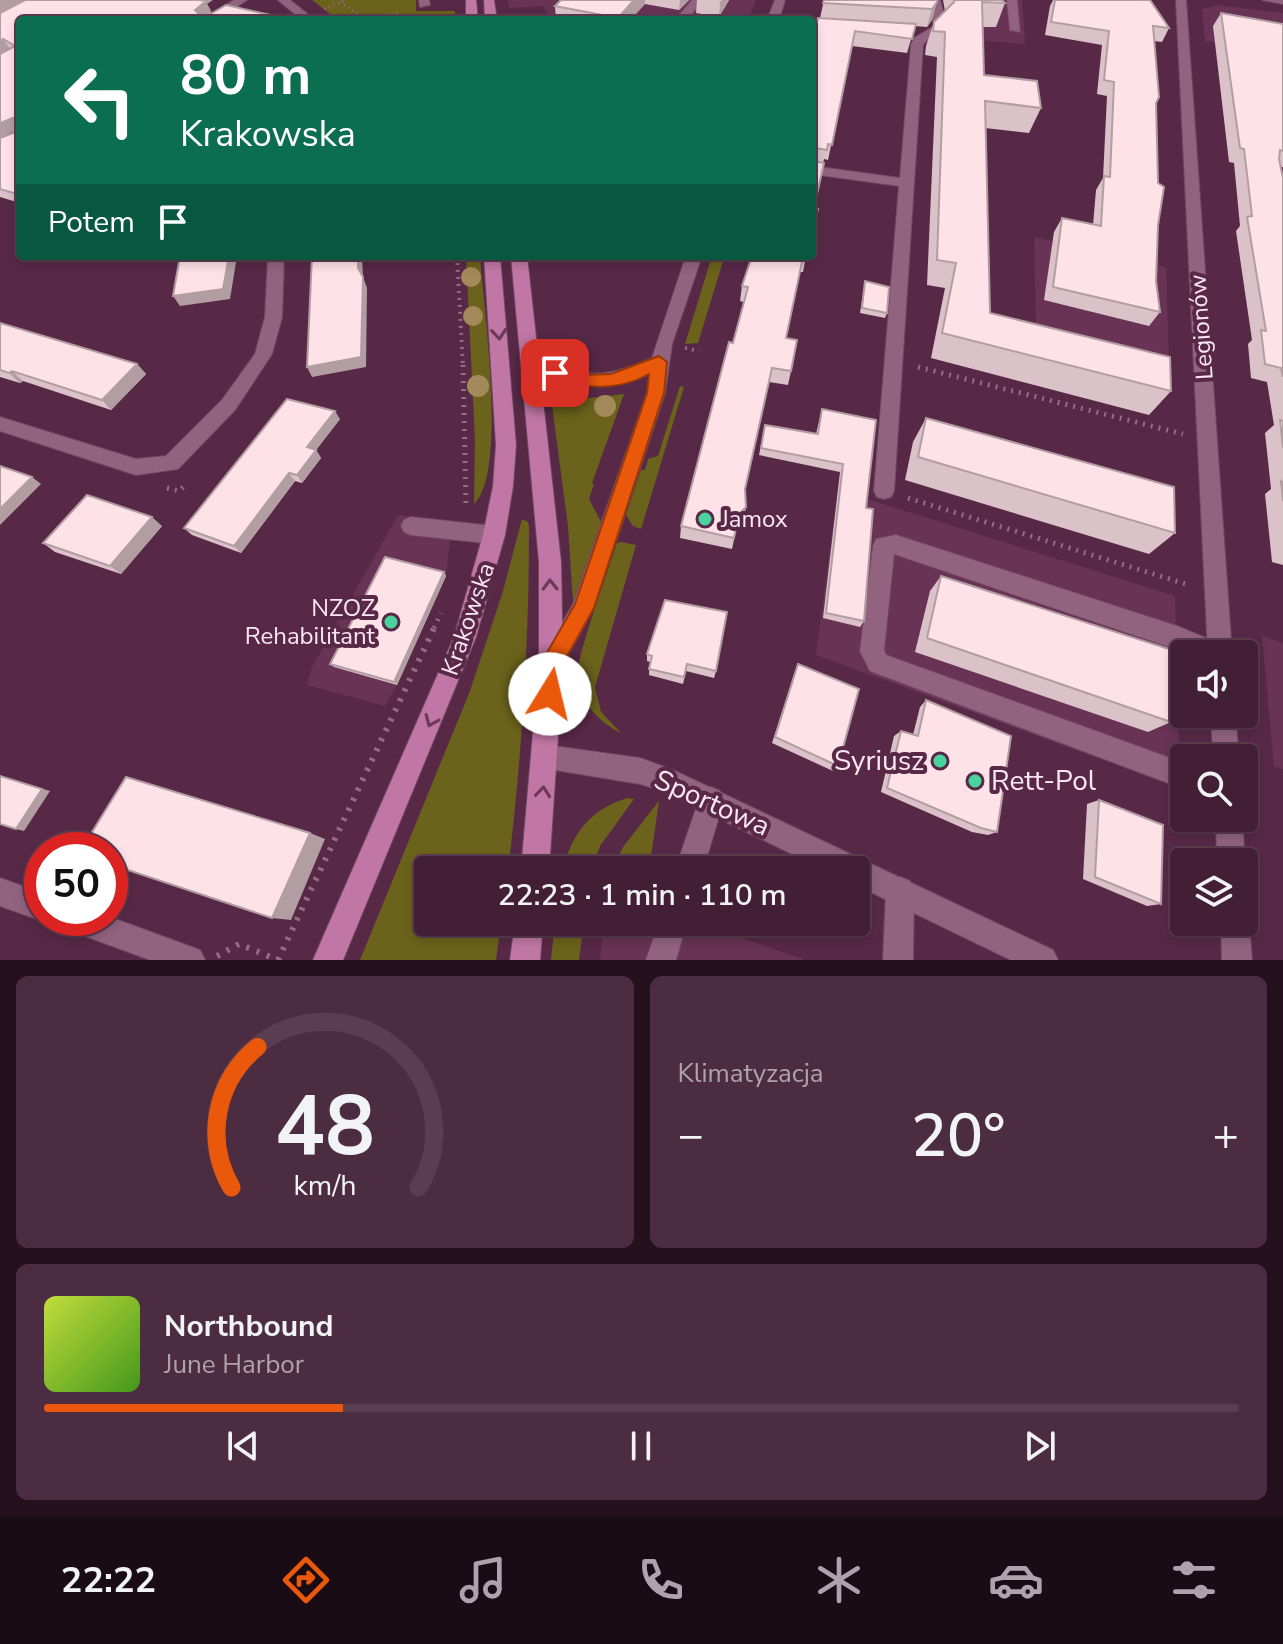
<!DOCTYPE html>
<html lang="pl">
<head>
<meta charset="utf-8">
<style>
	:root { --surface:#421f35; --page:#4c2c41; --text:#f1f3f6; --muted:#aea2ad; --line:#5a3d50; --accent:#ea580c }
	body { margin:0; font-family:"Nunito Sans",sans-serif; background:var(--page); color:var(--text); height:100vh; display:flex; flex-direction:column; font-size:30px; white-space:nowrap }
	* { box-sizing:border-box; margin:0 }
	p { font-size:26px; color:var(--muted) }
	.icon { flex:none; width:44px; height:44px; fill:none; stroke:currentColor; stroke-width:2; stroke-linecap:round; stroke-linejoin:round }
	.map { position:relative; height:960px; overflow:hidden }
	.side { display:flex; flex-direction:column; gap:16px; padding:16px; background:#24111d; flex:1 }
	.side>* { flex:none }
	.hud { position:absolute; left:16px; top:16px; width:800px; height:244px; border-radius:8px; box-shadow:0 4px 12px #0003,0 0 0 2px var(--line); background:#0b6e4f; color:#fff; overflow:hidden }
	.fabs { position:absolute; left:1170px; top:640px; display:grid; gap:16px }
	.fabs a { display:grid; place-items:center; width:88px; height:88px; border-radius:8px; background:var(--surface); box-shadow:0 4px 12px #0003,0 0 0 2px var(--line); font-size:40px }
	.speed { position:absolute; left:24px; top:832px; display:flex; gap:16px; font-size:40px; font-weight:700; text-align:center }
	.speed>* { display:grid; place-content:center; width:104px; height:104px; border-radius:50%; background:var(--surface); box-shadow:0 4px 12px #0003,0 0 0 2px var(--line); line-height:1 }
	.speed .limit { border:12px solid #d22; background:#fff; color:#111 }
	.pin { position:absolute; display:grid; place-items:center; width:68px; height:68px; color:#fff; margin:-34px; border-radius:16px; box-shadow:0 4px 12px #0006 }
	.me { position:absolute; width:88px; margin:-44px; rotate:9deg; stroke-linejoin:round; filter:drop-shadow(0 0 6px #0008) }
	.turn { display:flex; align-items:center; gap:28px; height:168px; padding:0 32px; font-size:36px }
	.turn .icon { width:104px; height:104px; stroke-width:2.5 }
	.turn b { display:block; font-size:56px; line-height:68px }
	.then { display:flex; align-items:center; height:76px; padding:0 32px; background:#0003; gap:16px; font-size:30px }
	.big { font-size:60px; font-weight:600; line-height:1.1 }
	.side .tile { flex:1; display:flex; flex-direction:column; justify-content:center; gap:12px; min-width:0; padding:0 28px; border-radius:12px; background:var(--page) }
	.side .dial { align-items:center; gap:0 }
	.dial svg { height:208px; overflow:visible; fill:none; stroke:var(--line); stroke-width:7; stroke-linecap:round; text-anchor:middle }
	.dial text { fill:var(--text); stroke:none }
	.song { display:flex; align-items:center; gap:24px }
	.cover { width:96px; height:96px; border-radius:12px; background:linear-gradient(135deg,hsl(70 70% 55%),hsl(100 70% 35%)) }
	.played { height:8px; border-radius:4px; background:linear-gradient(90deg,var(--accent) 25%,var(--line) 25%) }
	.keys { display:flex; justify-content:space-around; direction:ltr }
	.heat { display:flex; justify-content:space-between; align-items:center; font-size:44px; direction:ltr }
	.side .tiles { flex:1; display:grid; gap:16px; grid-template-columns:1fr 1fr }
	.tile:last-child { grid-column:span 2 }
	.trip { position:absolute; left:414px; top:856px; width:456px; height:80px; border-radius:8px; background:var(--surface); box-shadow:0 4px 12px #0003,0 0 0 2px var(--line); font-weight:600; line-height:80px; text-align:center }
	.tab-bar { display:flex; height:128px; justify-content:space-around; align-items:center; background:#1a0c15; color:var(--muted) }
	.tab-bar .icon { width:56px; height:56px }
	.tab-bar .selected { color:var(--accent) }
	.tab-bar b { font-size:36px; color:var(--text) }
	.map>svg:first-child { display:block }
</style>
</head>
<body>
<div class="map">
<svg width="1283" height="960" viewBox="0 0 1283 960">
	<rect width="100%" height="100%" fill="#582947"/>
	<path fill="#683355" d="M508 0H756L748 20H548L544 6 509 8Z
		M948 0H1022L1025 44 958 39Z
		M1217 5 1283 13V54L1205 41 1202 9Z
		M1034 237 1166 267 1169 362 1036 329Z
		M837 494 867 499 1175 596 1180 788 816 655Z
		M398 515 452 521 446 576 397 685 385 706 307 685 312 667Z
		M1262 636 1283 643V769L1274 766Z
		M604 922H696L805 960H600Z"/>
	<path fill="#6b631b" d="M312 0H416V11H455V20H338Z
		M466 256H480C483 305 508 472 474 504L475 440Z
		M711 259 723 261 698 343 685 344Z
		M680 386 684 387 641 529 633 526 626 515 641 470H645L648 459 658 456Z
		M550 390 589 398 624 394 592 483 594 484 589 499 602 524 573 602 568 526Z
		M522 519 528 522 529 528C529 643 522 756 508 870H428V922H501L496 960H360L470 691 503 591Z
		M621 542 636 545 595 687 601 712 621 733C602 724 581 704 577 682 574 661 609 570 617 543Z
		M627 798 634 799 600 846 591 870H563C572 833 590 810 627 798Z
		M659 801 649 870H612L623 847Z
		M555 922H584L579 960H551Z"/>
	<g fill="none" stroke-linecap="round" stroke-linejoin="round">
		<defs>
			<path id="service" d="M419 0H429L430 5 420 7Z
				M692 0H703L687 20H675Z
				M930 0H940C951 37 940 23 923 45L894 491 891 497 884 499 877 497 874 491 899 186 812 174V166L900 178 911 45 914 38 934 26Z
				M1007 0H1017L1020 32 1010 30Z
				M411 517 494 526 501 529 505 535 501 541 494 544 411 535 404 532 401 526 404 520Z
				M896 535 1177 626 1225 646 1229 654H1190L894 554 884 650 886 655 1184 763V789L870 671 860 651 873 546 876 539Z
				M711 787 720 791 724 800 703 870H675L702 791Z
				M900 877 910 881 914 891 913 960H883L886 891 890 881Z
				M0 878 42 893V918H49L42 921 0 906Z
				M110 917 200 950 205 960H150L63 928 59 918Z
				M659 922H687L676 960H646Z"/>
			<path id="minor" d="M234 0H247L217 20H203Z
				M278 0H290L315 20H302Z
				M775 0H785L779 20H767Z
				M1176 0H1186L1232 654H1208Z
				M268 256H284L282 317 272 354 235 410 178 469 136 475 0 431V417L136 459 166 456 222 400 255 354 265 317Z
				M686 256H702L672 344 665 393 594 608 559 671 551 674 543 671 539 663 573 604 647 393 650 374C614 389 582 391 547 374 537 370 527 365 521 357L530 351C542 354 553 362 565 368 595 380 624 371 652 358Z
				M1211 714H1235L1239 758H1213Z
				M546 745 640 758 673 770 1053 950 1058 960H1011L856 885V870H825L660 790 640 784 537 767 533 758 537 749Z
				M1216 818H1242L1245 862 1244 863 1217 862Z
				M1244 912 1249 922 1252 960H1222L1221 922H1244Z"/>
			<path id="tertiary" d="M1262 0H1283V4Z"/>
			<path id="secondary" d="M466 0H476L478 20H466Z
				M484 0H494L497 20H485Z
				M484 256H500L516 445 513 486 505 535 476 637 343 960H313L454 637 483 535 493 486 496 445Z
				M511 256H527L561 562 563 663 549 870H521L539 663V562Z
				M515 922H543L540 960H510Z"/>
		</defs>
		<use href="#service" stroke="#724762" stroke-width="2"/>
		<use href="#minor" stroke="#724762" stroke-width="2"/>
		<use href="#tertiary" stroke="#724762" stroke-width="2"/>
		<use href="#secondary" stroke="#724762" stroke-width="2"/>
		<path stroke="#946d85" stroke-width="3" stroke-dasharray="1 4" stroke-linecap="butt" d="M340 2 366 20
			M324 9 344 1
			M378 20 399 12
			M553 20 561 9 558 0"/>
		<path stroke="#946d85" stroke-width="4" stroke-dasharray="2 5" stroke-linecap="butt" d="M457 256 463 367
			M685 348 699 351"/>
		<path stroke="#946d85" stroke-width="5" stroke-dasharray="2 6" stroke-linecap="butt" d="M463 365 466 507
			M918 367 1183 434
			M167 488 179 491 186 484
			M908 498 1189 585
			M434 628 441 613"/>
		<path stroke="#946d85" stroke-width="6" stroke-dasharray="3 8" stroke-linecap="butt" d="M217 956 239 944 278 960
			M278 960 435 626"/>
		<use href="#service" fill="#92637f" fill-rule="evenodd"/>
		<use href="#minor" fill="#92637f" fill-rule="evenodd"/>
		<use href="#tertiary" fill="#92637f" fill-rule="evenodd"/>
		<use href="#secondary" fill="#c177a5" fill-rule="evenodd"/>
	</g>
	<g fill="#a4895a">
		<circle cx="471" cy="277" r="10"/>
		<circle cx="473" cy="316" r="10"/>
		<circle cx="478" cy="386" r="11"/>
		<circle cx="605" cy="406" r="11"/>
	</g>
	<path fill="#dac2c8" d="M561 0H689L679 10 645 4 630 20H556L555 6Z
		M697 0H729L719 17 696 13Z
		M824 0H937L932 20 927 27 915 26 907 53 852 46 828 160 824 159 814 208 812 233V42L820 18Z
		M943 0H1002L1005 3 996 27H983L984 75 1041 108 1029 133 985 128 990 313 1171 391 1149 415 931 358 945 288 927 285 937 57 925 55 926 46 934 22 945 11Z
		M1053 0H1150L1169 28 1162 42 1154 41 1158 225 1156 281 1160 312 1149 326 1044 300 1054 232 1062 218 1093 225 1096 190 1103 178 1107 96 1097 94 1102 45 1045 35 1050 6Z
		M207 4 211 11 209 13 284 18 20 20V203L0 197V138L13 133V131L0 138V13Z
		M1221 13 1283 24V167H1281L1283 178V565L1272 562 1265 494 1271 489 1265 433 1274 425 1267 382 1251 378 1248 344 1252 340 1236 231 1240 226 1234 163 1229 162 1213 26Z
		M806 256 803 272H800L786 338 791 371 788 385 769 382 745 489 744 519 737 526 732 549 680 538 681 526 744 302 740 301 742 286Z
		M865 281 887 313 885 318 860 313Z
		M0 323 137 364 146 374 111 410 23 381 20 383 0 377Z
		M822 409 866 508 864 621 860 627 823 618 840 472 759 455 765 425 816 434Z
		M926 418 1175 533 1149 554 905 480 913 442Z
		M340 419 316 450 321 458 302 483 295 481 241 553 192 535 184 528Z
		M162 526 121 574 55 552 43 543Z
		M444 572 446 576 397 685 334 667 330 664Z
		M941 576 1171 722 1148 732 915 652 930 591Z
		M647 654 716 671 714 678 686 671 683 684 649 675 650 662 647 661Z
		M798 664 838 766 833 771 772 743 795 671Z
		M926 700 997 832 988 835 972 832 881 792 894 736 901 731 913 735 920 707Z
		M1099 800 1161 904 1147 906 1083 879 1087 804Z"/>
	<path fill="#b29ea2" d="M0 0H24L0 13Z
		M194 0H213L207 4 211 11 200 20 195 10Z
		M634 0H645V4L630 20H618V18Z
		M680 0H689L679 10Z
		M722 0H729L719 17 720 2Z
		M937 2 932 20 927 27 932 9Z
		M3 39 10 49 0 55V41Z
		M13 118 20 128 0 138V123Z
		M229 256H237L230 299 180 306 173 296Z
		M358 256H362L363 279 358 268Z
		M363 277 367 288 366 367 312 377 307 367Z
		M137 364 146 374 111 410 102 400Z
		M12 371 23 381 20 383 9 373Z
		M335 411 340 419 316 450 321 458 302 483 297 475 307 447Z
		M289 473 295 481 241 553 234 546Z
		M32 477 41 484 0 525V509Z
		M746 507 744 519 736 526 739 514Z
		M152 517 162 526 121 574 110 566Z
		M444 572 446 576 397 685 394 682Z
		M0 776 50 791 24 831 16 829Z
		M310 833 325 839 291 920 272 918Z"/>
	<path fill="#fee2e8" stroke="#b29ea2" stroke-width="2" d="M25 0H199L206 1 195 10 198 13H212L226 5 284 18 281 20H20V195L0 189V138L13 133V118L0 123V54L15 46 3 39 0 41V13Z
		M561 0H634L618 18 555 6Z
		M824 0H937V2L932 9 823 3Z
		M954 0H1002L1005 3 982 2 984 75 1037 81 1041 108 985 101 990 313 1170 357 1171 391 942 333 956 263 937 260 945 32 933 31 934 22 954 2Z
		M1055 0H1150L1169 28 1153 26 1159 97 1156 103 1158 183 1164 187 1158 225 1156 281 1160 312 1053 287 1062 218 1101 226 1104 176 1110 177 1114 82 1104 80 1109 31 1051 22Z
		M1221 13 1283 24V151L1280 150 1279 159 1283 178V377L1281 368 1265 364 1261 330 1266 331 1247 217 1252 216 1244 149 1240 148Z
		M818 18 916 24 912 39 855 31 832 145 828 144 827 150 816 148 812 151 813 161 824 163 814 208 818 209 812 232V42Z
		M180 256H229L223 289 173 296Z
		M312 256H358V268L363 277 361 357 307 367Z
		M752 256H806V258L803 257 786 338 797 340 791 371 772 368 745 489 746 507 739 514 734 538 681 526 729 342 733 343 748 287 742 286Z
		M865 281 889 287 887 313 862 308Z
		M0 323 137 364 102 400 12 371 9 373 0 370Z
		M287 399 335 411 307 447 316 450 297 475 289 473 234 546 184 528Z
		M822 409 876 420 866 508 873 509 864 621 826 613 843 464 761 448 765 425 818 434Z
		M926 418 1174 487 1175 533 918 457Z
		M1280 420 1283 421V448Z
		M0 466 32 477 0 509Z
		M1281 481 1283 482V501Z
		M87 495 152 517 110 566 43 543Z
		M385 557 444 572 394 682 330 664Z
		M941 576 1169 649 1171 722 927 638Z
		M665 600 727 612 716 671 687 664 684 677 649 669 652 656 647 654Z
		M798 664 859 689 838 766 775 737Z
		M926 700 1011 736 997 832 981 828 887 788 901 731 918 736Z
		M0 776 42 789 16 829 0 824Z
		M126 777 310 833 272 918 110 864V850H81Z
		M1099 800 1163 825 1161 904 1095 877Z"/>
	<defs><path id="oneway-chevron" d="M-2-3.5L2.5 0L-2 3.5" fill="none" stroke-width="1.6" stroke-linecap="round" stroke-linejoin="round" transform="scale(2)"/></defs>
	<g stroke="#6d395a">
		<use href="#oneway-chevron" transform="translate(499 334) rotate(85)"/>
		<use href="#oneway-chevron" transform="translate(550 585) rotate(-91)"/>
		<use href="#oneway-chevron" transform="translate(431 721) rotate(113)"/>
		<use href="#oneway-chevron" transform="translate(543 792) rotate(-84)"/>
	</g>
	<path fill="#ea580c" stroke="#983908" stroke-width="2" d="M659 356 667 362 664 393 594 608 562 665 557 702 550 705 542 702 539 694 541 663 575 604 647 393 649 374C617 392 583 389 550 377L547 373 555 367 580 375 611 374Z"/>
	<g fill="#49d49d" stroke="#582947" stroke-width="3">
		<circle cx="705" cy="519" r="8"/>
		<circle cx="391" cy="622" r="8"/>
		<circle cx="940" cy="761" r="8"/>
		<circle cx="975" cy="781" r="8"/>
	</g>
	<g text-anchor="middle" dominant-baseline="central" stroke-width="8" stroke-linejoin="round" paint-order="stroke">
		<g font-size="24" fill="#fde5f2" stroke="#582947">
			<text transform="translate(1201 327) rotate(-94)">Legionów</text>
			<text transform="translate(468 619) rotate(-71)">Krakowska</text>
		</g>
		<g font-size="24" fill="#fde5f2" stroke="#582947" text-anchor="start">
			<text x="721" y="519">Jamox</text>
			<text x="375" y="608" text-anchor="end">NZOZ<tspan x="375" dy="28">Rehabilitant</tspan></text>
		</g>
		<g font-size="28" fill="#fde5f2" stroke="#582947" text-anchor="end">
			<text x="924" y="761">Syriusz</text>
			<text x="991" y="781" text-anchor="start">Rett-Pol</text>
		</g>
		<g font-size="28" fill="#fde5f2" stroke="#582947">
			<text transform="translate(712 803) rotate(24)">Sportowa</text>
		</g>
	</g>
</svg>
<div class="fabs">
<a><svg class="icon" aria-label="sound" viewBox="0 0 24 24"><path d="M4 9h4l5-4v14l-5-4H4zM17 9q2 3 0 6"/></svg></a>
<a><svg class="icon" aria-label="search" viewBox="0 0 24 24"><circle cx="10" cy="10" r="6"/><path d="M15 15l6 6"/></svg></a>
<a><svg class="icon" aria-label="layers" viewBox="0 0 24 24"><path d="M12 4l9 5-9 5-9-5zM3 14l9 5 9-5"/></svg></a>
</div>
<div class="speed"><div class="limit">50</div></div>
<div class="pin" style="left:555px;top:373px;background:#d93025"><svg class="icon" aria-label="arrive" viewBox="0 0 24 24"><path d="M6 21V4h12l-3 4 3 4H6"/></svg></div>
<svg class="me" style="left:550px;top:694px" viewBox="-20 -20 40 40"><circle r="19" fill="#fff"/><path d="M0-13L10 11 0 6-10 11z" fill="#ea580c"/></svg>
<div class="trip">22:23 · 1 min · 110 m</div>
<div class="hud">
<div class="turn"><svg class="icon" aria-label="left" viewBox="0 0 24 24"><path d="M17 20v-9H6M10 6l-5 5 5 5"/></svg><div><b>80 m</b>Krakowska</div></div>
<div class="then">Potem<svg class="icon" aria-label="arrive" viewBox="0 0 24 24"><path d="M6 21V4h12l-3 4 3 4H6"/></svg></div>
</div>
</div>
<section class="side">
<div class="tiles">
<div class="tile dial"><svg viewBox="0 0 100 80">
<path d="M14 69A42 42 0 1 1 86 69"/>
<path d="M14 69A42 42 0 0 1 24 15" stroke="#ea580c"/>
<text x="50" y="56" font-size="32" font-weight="700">48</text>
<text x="50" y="72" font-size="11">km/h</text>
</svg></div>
<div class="tile"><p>Klimatyzacja</p>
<div class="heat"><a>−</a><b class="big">20°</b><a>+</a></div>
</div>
<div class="tile">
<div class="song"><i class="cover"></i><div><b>Northbound</b><p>June Harbor</p></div></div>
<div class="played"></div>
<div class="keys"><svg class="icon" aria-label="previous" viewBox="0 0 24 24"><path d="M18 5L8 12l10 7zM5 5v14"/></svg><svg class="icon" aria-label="pause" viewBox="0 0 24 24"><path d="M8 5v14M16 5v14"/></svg><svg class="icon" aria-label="next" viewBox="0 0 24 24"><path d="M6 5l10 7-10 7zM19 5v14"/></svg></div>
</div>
</div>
</section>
<nav class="tab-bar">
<b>22:22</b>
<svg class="icon selected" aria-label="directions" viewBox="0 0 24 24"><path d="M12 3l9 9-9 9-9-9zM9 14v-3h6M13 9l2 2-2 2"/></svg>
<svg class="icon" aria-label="music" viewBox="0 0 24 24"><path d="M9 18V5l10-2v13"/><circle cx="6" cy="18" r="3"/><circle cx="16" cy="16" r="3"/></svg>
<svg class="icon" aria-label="phone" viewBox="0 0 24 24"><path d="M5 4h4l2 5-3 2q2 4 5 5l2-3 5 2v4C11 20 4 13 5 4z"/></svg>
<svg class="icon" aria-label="climate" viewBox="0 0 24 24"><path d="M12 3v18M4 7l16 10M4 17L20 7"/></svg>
<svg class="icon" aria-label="car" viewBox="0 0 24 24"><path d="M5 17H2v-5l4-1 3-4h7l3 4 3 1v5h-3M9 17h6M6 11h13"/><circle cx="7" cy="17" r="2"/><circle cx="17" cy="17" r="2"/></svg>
<svg class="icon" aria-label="filters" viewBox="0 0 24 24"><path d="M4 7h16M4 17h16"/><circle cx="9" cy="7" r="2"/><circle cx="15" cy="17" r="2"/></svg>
</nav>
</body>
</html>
